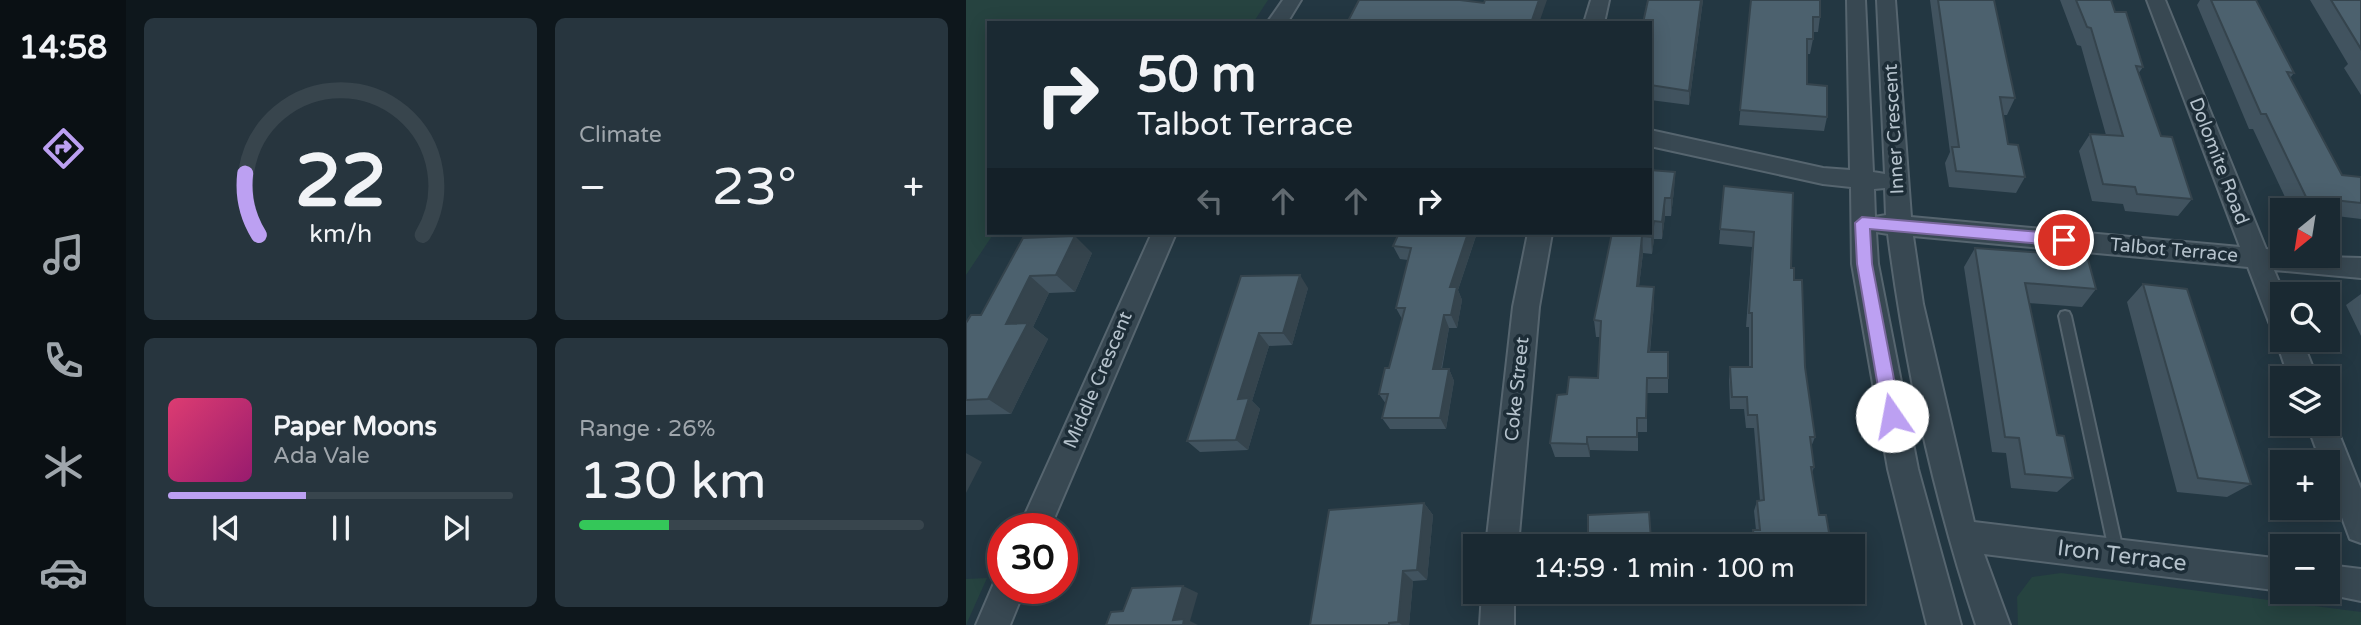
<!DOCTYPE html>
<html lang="en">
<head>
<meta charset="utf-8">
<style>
	:root { --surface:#1a2932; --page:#27353e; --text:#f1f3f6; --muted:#9fa6ac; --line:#38454d; --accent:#bca0f2 }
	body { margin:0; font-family:"Varela Round",sans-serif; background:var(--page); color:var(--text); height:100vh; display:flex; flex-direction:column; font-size:26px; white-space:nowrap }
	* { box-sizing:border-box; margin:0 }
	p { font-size:23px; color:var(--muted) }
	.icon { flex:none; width:38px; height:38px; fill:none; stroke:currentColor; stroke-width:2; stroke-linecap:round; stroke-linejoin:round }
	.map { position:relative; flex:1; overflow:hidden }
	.details { display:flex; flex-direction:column; gap:18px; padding:18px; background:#0e171c; width:840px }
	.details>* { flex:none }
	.guide { position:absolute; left:21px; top:21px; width:665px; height:214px; border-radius:0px; box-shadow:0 4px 18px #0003,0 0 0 2px var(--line); background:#1a2932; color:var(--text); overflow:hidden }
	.needle { width:46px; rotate:210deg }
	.fabs { position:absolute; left:1304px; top:198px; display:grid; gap:14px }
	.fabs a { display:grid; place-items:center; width:70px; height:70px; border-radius:0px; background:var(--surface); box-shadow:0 4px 18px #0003,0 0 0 2px var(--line); font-size:35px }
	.speed { position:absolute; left:21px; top:513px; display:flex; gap:14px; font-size:35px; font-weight:700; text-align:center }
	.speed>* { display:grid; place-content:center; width:91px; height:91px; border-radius:50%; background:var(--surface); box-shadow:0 4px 18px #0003,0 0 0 2px var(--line); line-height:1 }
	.speed .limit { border:10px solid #d22; background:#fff; color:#111 }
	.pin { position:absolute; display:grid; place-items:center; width:60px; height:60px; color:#fff; margin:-30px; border:4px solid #fff; border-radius:50%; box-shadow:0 2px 7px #0007 }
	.me { position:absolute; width:77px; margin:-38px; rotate:348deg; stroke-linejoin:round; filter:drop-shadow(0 0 5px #0008) }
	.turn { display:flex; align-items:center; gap:24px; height:147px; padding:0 35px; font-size:32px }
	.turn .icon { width:91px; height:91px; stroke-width:2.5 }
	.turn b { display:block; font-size:49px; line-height:60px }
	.lanes { display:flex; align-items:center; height:66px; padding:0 35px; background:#0003; justify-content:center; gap:35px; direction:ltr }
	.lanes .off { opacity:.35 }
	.big { font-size:52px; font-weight:600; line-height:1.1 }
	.details .widget { flex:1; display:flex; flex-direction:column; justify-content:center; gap:10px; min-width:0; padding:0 24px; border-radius:10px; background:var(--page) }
	.details .dial { align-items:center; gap:0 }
	.dial svg { height:182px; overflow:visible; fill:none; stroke:var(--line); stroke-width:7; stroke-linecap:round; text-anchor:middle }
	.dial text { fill:var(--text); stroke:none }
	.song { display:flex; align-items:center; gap:21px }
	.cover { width:84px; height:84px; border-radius:10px; background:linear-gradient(135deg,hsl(340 70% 55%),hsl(320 70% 35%)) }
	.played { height:7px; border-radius:4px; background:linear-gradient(90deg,var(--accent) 40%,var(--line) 40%) }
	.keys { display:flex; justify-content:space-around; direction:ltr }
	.heat { display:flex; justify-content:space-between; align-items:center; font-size:38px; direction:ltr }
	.charge { height:10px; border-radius:5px; background:linear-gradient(90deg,#34c759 26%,var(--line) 0) }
	.details .tiles { flex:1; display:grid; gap:18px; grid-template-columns:repeat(2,1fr) }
	.trip { position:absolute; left:497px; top:534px; width:402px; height:70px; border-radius:0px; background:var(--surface); box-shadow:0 4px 18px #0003,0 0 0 2px var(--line); font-weight:600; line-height:70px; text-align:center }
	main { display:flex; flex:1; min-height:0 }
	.tab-bar { display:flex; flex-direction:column; width:126px; justify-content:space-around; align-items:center; background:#0a1014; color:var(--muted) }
	.tab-bar .icon { width:49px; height:49px }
	.tab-bar .selected { color:var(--accent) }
	.tab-bar b { font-size:32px; color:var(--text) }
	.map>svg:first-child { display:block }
</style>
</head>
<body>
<main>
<nav class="tab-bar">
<b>14:58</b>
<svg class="icon selected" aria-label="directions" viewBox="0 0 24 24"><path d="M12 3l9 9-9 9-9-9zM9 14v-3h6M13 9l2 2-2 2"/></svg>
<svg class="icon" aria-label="music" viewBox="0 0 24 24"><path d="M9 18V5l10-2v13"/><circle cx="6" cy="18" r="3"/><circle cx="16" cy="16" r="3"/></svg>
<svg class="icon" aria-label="phone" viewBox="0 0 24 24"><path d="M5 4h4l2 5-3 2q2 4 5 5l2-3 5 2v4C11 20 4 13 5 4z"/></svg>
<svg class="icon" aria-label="climate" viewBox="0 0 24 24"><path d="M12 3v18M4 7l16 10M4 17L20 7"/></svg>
<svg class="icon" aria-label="car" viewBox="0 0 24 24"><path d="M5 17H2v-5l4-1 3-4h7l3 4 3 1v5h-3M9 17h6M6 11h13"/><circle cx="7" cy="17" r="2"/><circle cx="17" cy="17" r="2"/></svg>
</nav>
<section class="details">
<div class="tiles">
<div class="widget dial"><svg viewBox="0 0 100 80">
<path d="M14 69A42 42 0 1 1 86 69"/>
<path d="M14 69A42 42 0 0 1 8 42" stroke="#bca0f2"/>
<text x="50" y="56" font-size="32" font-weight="700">22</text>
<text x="50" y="72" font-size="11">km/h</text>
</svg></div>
<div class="widget"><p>Climate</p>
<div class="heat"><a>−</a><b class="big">23°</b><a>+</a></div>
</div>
<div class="widget">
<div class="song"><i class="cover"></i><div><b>Paper Moons</b><p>Ada Vale</p></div></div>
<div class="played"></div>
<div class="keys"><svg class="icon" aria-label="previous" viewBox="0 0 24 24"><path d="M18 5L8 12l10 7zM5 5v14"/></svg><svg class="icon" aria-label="pause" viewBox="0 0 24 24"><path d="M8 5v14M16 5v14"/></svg><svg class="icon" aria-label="next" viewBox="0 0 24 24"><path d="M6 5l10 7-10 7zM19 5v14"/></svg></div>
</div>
<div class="widget"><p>Range · 26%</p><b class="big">130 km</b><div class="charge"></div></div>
</div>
</section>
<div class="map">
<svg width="1395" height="625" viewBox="0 0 1395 625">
	<rect width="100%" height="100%" fill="#233742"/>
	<path fill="#264340" d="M0 0H302L287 23H23V233H28L0 275Z
		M1095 573 1395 612V625H1052L1051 597 1066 577Z
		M21 578 0 625V579Z"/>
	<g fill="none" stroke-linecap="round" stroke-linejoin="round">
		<defs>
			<path id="service" d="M1099 311 1103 312 1105 316 1158 555 1156 560 1151 562 1146 560 1144 555 1093 316 1095 312Z"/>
			<path id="minor" d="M317 0H335L321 23H301Z
				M625 0H643L638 23H618Z
				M881 0H899L907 172 919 174 911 0H929L945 217 1274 247 1181 0H1199L1300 249 1316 251V256L1395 258V278L1308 270 1318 294 1316 340H1336L1351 378H1323L1310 340 1313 332 1307 330 1303 322 1282 267 947 236 957 304 1008 522 1316 559V591L1018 554 1044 625H1010C968 499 939 366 922 234L910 232 912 264 952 469 995 625H961L922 469 886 264 885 187 857 184 684 146V130L857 168 884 170ZM919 188 920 215 909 217 908 189Z
				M186 233H210L84 528H53Z
				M562 233H586L573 307 552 546H520L547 307Z
				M1362 413 1369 424 1395 489V543L1384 539 1362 480V462H1355L1341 424H1362Z
				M1362 565 1395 569V601L1351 592H1362Z
				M37 574V588H59L44 625H10L31 576Z
				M516 592H548V625H514Z"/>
		</defs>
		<use href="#service" stroke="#56656f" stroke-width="4"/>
		<use href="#minor" stroke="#56656f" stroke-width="4"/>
		<use href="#service" fill="#384852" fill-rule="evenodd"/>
		<use href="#minor" fill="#384852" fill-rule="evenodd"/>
	</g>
	<path fill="#41535f" d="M682 0H737L723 105 684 100V23Z
		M785 0 854 17 852 32H847V39L844 54H841V84L861 117 858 131 773 125Z
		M964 0H1028L1049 98 1041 115H1037L1042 144 1059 177 1050 193 983 187 979 163 984 152Z
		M1094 0H1145L1149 12 1177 67 1172 74 1195 136 1226 199 1212 216 1159 211 1157 204 1126 201 1113 151 1124 134 1140 135 1115 46 1111 45Z
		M1234 0H1290L1328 73 1324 78 1376 175 1395 177V219L1362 215V210H1325L1287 129H1283L1231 5Z
		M1344 0H1395V95L1378 68 1382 64Z
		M684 170 709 172 708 190 705 216H699L696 239H688L686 254 677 253 673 286 688 287V304L684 352H702V393H681V432H672V451L624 450V457H589L584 443 601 394 632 378 634 337H630L628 320Z
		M758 186 825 268 828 280 839 367 849 437 845 447 848 467 846 473 853 515 865 544V546H785L784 539 787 530H790L788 511 791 501H794L788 428H780L778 409H764L763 380 764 367H783V327H780L786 247 753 244Z
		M305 233H354L353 236 307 237Z
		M433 233H511L492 290 496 300 491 328H483L476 369H483L488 381 480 429H424L416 418 420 404 413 394 423 368 436 319 430 308 442 260 434 259 427 246Z
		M57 238 126 253 109 292 83 293 67 327 82 339 45 414 0 415V323L15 315Z
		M1009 248 1130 289 1116 307 1063 303 1091 435 1107 478 1091 492 1045 488 1040 453 1026 452 998 267Z
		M275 276 342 288 326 345 303 346 286 401 294 409 282 450 234 452 221 441Z
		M1177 284 1285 484 1261 497 1211 492 1161 302Z
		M1395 294V336L1380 305Z
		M458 503 467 515 461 580 447 581 443 625H344Z
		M683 512 685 546H622Z
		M623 592H679V598L625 601Z"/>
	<path fill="#35444d" d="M573 0H581L573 23H565Z
		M735 0H737L723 105V91Z
		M709 172 708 190 705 216V198Z
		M699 198V216L696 239V222Z
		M688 221V239L686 254 685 237Z
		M502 233H511L492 290 496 300 491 328 485 315 484 287Z
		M109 236 126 253 109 292 90 275Z
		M676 236 677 253 671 303V286Z
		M334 275 342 288 326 345 317 333Z
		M64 276 83 293 67 327 82 339 45 414 22 399 40 324Z
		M688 287V304L682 368V352Z
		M478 315 483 328 473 380 467 369Z
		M293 333 303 346 286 401 294 409 282 450 270 440 272 399Z
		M483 369 488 381 480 429 474 418Z
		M621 437 624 450V457L621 444Z
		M0 453 16 462 0 493Z
		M458 503 467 515 461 580 451 570Z
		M437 571 447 581 443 625H436L432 622Z
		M217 586 232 593 224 621 232 625H217L207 620Z"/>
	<path fill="#4c616e" stroke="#35444d" stroke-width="2" d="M393 0H494L518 3 519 0H573L565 23H381Z
		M682 0H735L723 91 684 85V23H677Z
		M785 0H854V17H847V39H841V84L861 86V117L774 110Z
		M972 0H1028L1049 98 1034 97 1042 144 1052 145 1059 177 990 171 986 147H993Z
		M1110 0H1145L1149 12H1160L1177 67 1170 66 1195 136 1206 137 1226 199 1171 194 1169 187 1137 184 1124 134 1157 136 1125 28 1121 27Z
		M1245 0H1290L1328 73 1321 72 1376 175 1395 177V203L1340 197 1300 114H1295Z
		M1365 0H1395V49Z
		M684 170 709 172 705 198H699L696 222 688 221 685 237 676 236 671 286 688 287 682 352H702V378H681L680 418H671V437H621V444L584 443 591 395 601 394 603 377 632 378 635 321 628 320 646 233H684Z
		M758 186 827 193 825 268H828V280H836L839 367 849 437H844L848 467H845L853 515H860L865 544 859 545V546H789L787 530H794L791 501 798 500 791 415H782L781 397H766L764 367H786V313H783L788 232 754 229Z
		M433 233H502L484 287H491L485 315H478L467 369H483L474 418H416L422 394H413L419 368H423L439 308H430L445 248 427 246Z
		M109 236 90 275 64 276 40 324 62 323 22 399 0 400V323L5 315H15L57 238Z
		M1009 248 1121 256 1130 289 1059 283 1091 435 1098 436 1107 478 1059 474 1053 438 1039 437Z
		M334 275 317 333H293L272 399 283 398 270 440 221 441 275 276Z
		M1177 284 1221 289 1285 484 1232 478Z
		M458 503 451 570 437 571 432 622 423 623V625H344L363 510Z
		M683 512 685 540 676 541 677 546H622V515Z
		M217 586 207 620 218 619 217 625H140L145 612 157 611 166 588Z
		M623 592H661L623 594Z"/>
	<path fill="#bca0f2" stroke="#7a689d" stroke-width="2" d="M896 217 1098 234 1106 240 1098 246 904 229 906 264 935 416 926 424 917 416 891 264 889 223Z"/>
	<g text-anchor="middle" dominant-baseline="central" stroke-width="7" stroke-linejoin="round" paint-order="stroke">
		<g font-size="19" fill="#b5c2cc" stroke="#1d2d37">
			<text transform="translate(928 129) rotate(-93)">Inner Crescent</text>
			<text transform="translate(1253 161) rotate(69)">Dolomite Road</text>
			<text transform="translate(1208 250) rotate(5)">Talbot Terrace</text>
			<text transform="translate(132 380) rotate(-67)">Middle Crescent</text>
			<text transform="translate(551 389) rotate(-84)">Coke Street</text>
		</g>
		<g font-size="23" fill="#b5c2cc" stroke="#1d2d37">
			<text transform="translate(1156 556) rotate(7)">Iron Terrace</text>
		</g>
	</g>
</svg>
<div class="fabs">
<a><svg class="needle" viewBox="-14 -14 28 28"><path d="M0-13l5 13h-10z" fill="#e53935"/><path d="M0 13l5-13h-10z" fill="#9fa6ac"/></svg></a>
<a><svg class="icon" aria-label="search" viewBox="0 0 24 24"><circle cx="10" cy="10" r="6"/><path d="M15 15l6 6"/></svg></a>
<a><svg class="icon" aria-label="layers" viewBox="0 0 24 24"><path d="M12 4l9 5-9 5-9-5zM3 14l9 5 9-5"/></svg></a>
<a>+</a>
<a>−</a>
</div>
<div class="speed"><div class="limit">30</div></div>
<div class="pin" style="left:1098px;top:240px;background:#d93025"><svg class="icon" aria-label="arrive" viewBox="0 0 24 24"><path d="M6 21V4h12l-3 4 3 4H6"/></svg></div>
<svg class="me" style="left:926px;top:416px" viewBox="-20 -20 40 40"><circle r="19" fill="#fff"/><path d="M0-13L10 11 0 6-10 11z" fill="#bca0f2"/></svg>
<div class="trip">14:59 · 1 min · 100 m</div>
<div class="guide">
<div class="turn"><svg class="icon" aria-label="right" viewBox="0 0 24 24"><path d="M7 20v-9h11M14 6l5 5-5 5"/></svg><div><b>50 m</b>Talbot Terrace</div></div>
<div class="lanes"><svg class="icon off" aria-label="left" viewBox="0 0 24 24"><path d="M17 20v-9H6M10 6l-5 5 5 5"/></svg><svg class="icon off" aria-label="ahead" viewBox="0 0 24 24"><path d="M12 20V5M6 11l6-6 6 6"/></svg><svg class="icon off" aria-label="ahead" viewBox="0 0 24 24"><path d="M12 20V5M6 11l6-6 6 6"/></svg><svg class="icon" aria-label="right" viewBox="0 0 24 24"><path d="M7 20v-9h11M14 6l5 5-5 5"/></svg></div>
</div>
</div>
</main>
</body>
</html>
